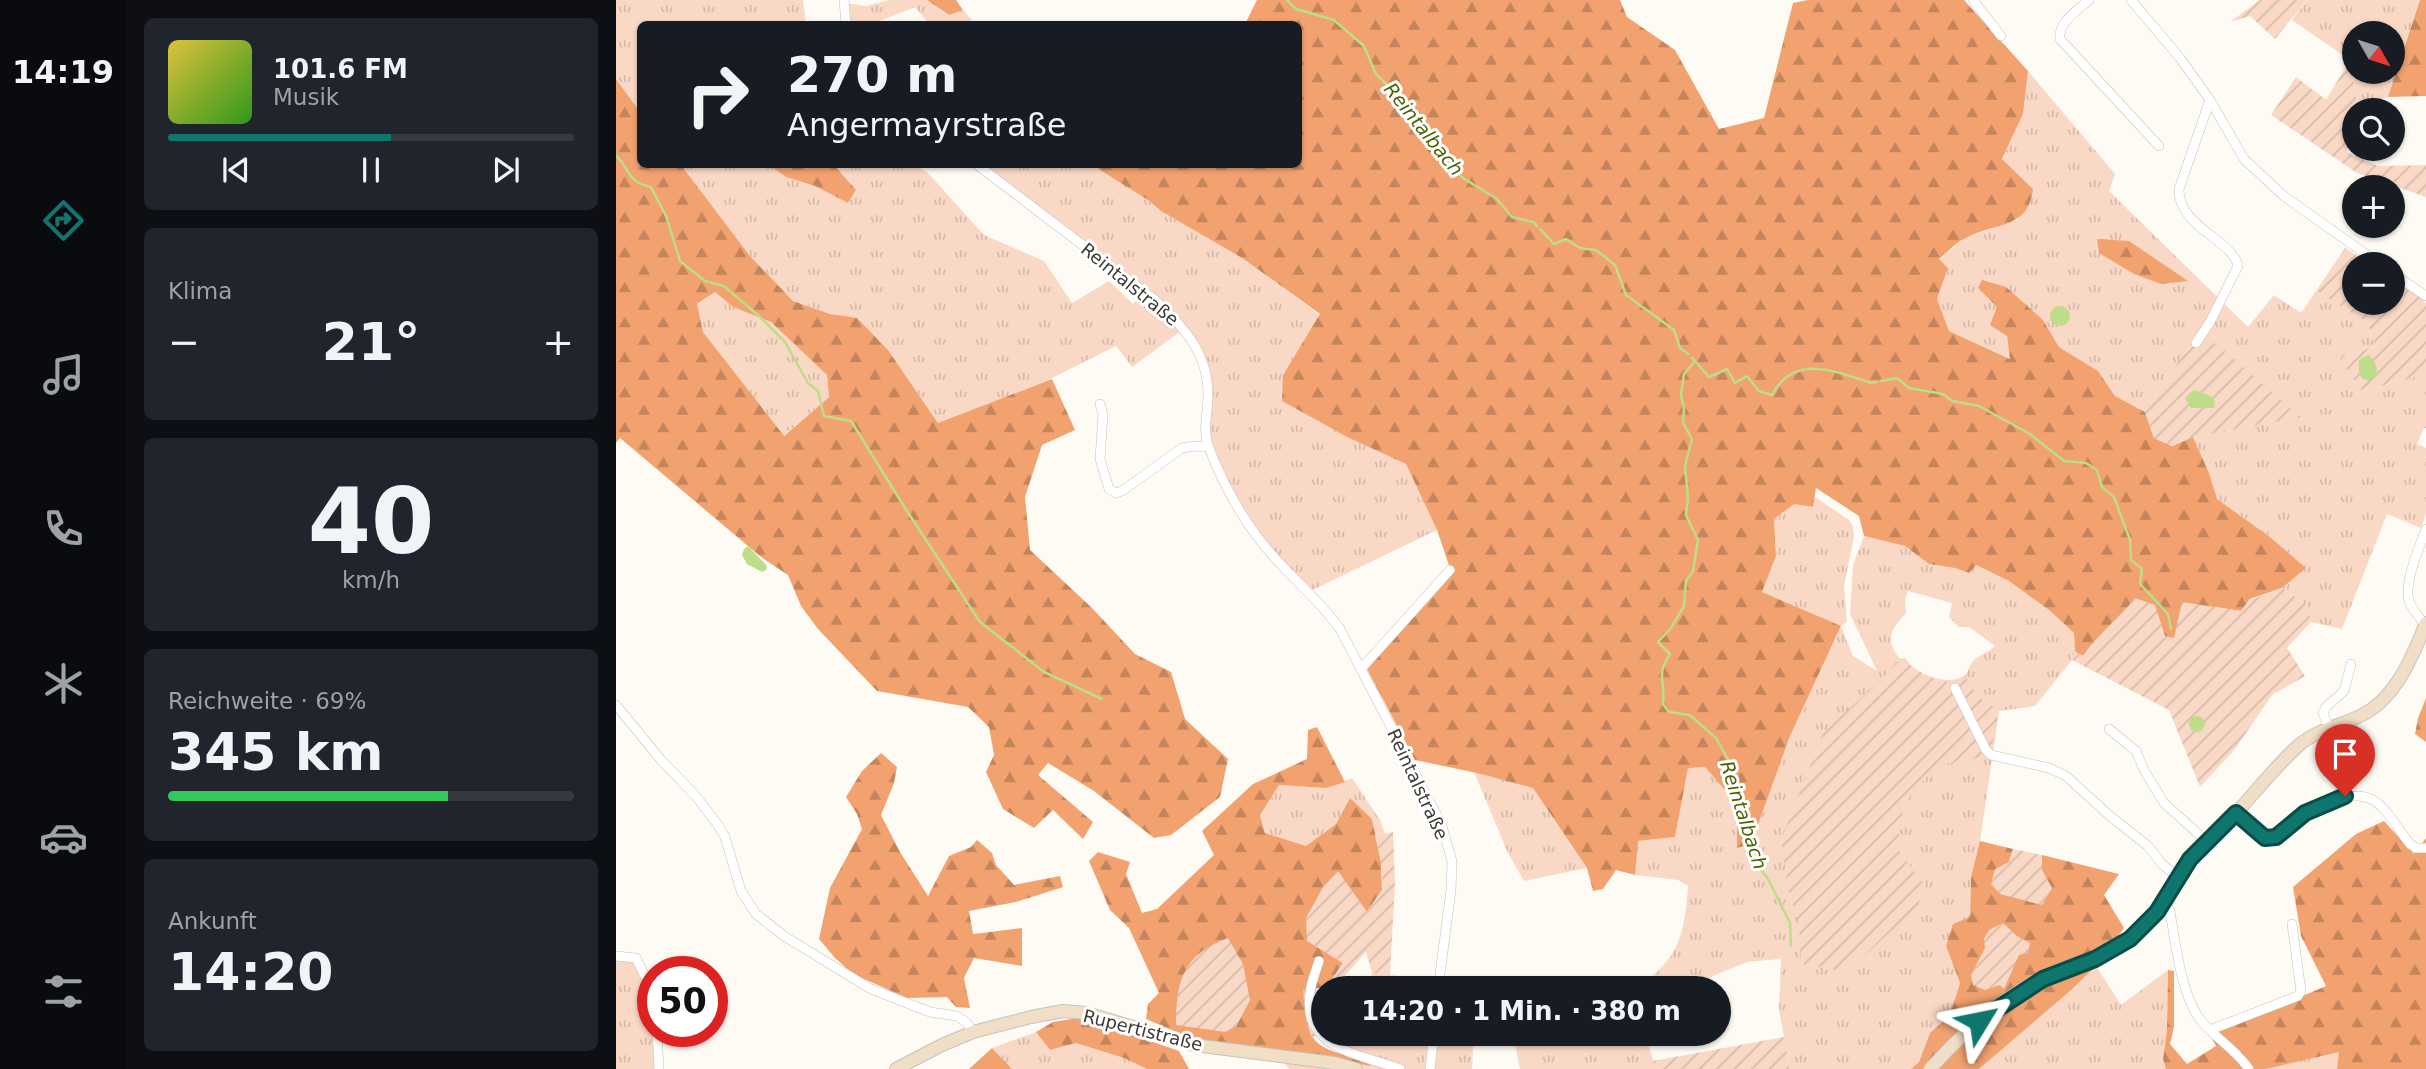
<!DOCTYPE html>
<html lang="de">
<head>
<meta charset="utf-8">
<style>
	:root { --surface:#171b24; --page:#20242c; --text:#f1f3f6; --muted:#9ea1a6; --line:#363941; --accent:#0f766e }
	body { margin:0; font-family:"DejaVu Sans",sans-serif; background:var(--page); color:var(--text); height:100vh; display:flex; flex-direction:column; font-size:26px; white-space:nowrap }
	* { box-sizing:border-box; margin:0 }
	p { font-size:23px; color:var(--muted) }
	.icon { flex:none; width:38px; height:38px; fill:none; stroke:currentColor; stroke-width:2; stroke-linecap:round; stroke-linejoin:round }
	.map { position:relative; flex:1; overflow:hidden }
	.details { display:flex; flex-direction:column; gap:18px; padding:18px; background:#0d0f14; width:490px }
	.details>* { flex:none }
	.banner { position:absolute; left:21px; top:21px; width:665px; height:147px; border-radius:10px; box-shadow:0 2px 5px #0004; background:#171b24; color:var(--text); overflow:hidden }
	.needle { width:46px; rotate:129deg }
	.tools { position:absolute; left:1726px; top:21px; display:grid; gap:14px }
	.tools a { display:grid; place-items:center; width:63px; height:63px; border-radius:50%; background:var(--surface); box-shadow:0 2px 5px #0004; font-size:35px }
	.speed { position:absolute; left:21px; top:956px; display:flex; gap:14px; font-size:35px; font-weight:700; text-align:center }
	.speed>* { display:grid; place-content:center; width:91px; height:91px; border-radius:50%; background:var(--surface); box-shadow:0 2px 5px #0004; line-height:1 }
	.speed .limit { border:10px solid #d22; background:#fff; color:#111 }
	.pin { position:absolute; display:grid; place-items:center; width:60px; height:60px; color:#fff; margin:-72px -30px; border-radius:50% 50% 50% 0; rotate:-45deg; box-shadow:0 0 7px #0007 }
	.pin .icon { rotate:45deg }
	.me { position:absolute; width:77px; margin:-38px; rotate:55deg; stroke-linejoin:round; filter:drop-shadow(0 0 5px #0008) }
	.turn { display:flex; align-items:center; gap:24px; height:147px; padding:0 35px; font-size:32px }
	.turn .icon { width:91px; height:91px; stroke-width:2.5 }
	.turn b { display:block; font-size:49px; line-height:60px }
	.big { font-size:52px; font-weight:700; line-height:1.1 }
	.details .widget { flex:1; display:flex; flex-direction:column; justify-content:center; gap:10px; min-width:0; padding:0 24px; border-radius:10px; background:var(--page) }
	.details .dial { align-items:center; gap:0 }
	.dial b { font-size:91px; line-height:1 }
	.song { display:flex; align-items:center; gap:21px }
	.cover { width:84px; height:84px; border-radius:10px; background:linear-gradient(135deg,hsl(50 70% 55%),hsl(110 70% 35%)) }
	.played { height:7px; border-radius:4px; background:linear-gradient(90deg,var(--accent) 55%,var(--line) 55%) }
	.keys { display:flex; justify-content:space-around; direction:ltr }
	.heat { display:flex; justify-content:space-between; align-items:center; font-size:38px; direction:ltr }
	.charge { height:10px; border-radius:5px; background:linear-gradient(90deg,#34c759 69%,var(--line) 0) }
	.trip { position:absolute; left:695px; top:976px; width:420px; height:70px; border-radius:35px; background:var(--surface); box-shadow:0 2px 5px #0004; font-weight:700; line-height:70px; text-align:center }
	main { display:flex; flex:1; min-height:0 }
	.menu { display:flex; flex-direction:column; width:126px; justify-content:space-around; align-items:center; background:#090b0e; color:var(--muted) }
	.menu .icon { width:49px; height:49px }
	.menu .active { color:var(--accent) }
	.menu b { font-size:32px; color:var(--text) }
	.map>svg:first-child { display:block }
</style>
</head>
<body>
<main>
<nav class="menu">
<b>14:19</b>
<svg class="icon active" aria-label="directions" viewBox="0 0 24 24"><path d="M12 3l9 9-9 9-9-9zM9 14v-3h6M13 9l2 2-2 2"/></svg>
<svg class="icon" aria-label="music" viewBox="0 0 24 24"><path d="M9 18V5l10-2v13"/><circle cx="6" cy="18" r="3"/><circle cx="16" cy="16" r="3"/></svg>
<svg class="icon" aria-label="phone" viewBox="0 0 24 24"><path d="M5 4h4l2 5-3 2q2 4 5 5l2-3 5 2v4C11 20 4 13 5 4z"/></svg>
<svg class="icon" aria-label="climate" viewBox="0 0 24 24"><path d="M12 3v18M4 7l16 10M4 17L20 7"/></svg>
<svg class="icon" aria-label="car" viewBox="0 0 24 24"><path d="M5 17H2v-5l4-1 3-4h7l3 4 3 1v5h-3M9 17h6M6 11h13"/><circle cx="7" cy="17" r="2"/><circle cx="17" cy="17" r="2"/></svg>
<svg class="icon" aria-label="filters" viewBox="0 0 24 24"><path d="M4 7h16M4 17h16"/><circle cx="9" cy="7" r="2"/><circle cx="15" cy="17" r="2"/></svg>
</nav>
<section class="details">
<div class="widget">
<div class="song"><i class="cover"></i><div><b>101.6 FM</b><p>Musik</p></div></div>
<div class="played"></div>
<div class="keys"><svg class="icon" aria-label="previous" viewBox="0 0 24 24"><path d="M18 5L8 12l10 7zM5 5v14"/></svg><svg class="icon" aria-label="pause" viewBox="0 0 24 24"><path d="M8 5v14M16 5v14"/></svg><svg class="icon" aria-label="next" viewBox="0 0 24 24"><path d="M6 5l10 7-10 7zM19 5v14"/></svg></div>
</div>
<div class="widget"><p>Klima</p>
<div class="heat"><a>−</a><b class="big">21°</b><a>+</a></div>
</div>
<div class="widget dial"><b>40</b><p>km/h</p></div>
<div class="widget"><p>Reichweite · 69%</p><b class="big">345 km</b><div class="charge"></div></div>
<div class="widget"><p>Ankunft</p><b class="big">14:20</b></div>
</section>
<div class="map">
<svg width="1810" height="1069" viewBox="0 0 1810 1069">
	<defs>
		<pattern id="grass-tufts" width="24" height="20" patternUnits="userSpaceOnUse" patternTransform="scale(1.75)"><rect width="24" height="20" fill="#f9d8c5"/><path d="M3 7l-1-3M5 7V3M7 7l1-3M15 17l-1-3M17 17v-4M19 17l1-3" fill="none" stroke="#d6baaa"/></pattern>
		<pattern id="forest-firs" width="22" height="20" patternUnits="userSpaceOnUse" patternTransform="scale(1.75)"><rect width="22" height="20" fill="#f1a26f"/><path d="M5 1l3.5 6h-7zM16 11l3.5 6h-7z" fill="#c4855c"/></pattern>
		<pattern id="garden-furrows" width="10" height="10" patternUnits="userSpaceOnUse" patternTransform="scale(1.75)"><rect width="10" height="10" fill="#f9d8c5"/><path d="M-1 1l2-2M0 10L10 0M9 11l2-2" fill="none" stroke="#d6baaa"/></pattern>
	</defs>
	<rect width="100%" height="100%" fill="#fefbf5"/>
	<path fill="url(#grass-tufts)" fill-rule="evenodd" d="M0 0H187L190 24H24V112L0 79Z
		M273 0H311L332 15 347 10 359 24H313L299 7 256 24H230L229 3 250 6Z
		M1691 0H1804L1772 97 1742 109 1734 60 1676 20ZM1738 33H1776V72H1738Z
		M1412 71 1499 174 1493 191 1632 327 1658 295 1685 313 1700 291 1752 323 1759 347 1727 355 1746 391 1810 374V428H1808L1801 444 1810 448V513L1805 528 1771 514 1726 629 1695 622 1691 605 1666 588 1690 568 1654 537 1601 499 1593 473 1577 437 1684 417 1582 332 1529 412 1499 396 1482 371 1443 347 1427 320 1381 307 1391 336 1395 359 1333 331 1321 299 1332 268 1323 260 1348 238 1402 220 1417 189 1386 160 1407 114Z
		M65 165H153L170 177 199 186 232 203 240 190 218 165H299L311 172 368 235 428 261 456 303 493 281 517 304 528 292 365 165H476L532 200 545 211 626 258 704 315 667 375 733 438 790 464 821 530 688 594 646 542 593 447 588 364 565 331 516 367 500 346 430 381 322 423 272 350 241 319 214 314 177 301 134 256Z
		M99 292 117 307 155 322 211 375 213 397 167 436 87 332 81 305Z
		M1199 497 1233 520 1237 526 1238 536 1228 586 1231 622 1225 626 1237 656 1261 671 1234 614 1237 565 1248 536 1289 546 1313 564 1339 568 1353 573 1360 565 1393 581 1433 610 1458 633 1459 652 1456 660 1419 706 1383 711 1364 841 1355 877 1354 917 1330 946 1344 983 1334 1015 1314 1033 1303 1062 1295 1069H1174L1163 1010 1165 959 1131 962 1092 978 1089 984 1065 989H1008C1025 988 1034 979 1045 968 1067 946 1070 917 1072 886L1062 880 1019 875 1021 841 1059 837 1072 768 1089 766 1122 804 1121 848 1135 844 1174 736 1225 627 1146 592 1160 556 1158 519 1178 503 1196 507ZM1292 591 1336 603 1333 617 1343 627H1353L1379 646C1372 652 1362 656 1356 662 1353 667 1352 673 1348 676 1332 687 1297 674 1289 658L1284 659C1268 639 1274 631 1290 613L1289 600Z
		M858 772 917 788 971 868 908 881 892 853Z
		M736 778 764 820 769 833 759 835 756 819 734 798 720 824 690 846 649 833 644 814 663 785 710 788Z
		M0 957C7 959 16 959 21 966 32 980 37 1004 37 1021L33 1023 41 1042 42 1069H0Z
		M1480 966 1505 1005 1552 970 1551 1029 1547 1059 1550 1069H1363Z
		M756 973 817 980V989H754Z
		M989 976 996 989H934V987L979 982Z
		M420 1032 434 1050 460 1043 508 1058 531 1069H396L376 1048Z
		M730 1034H858L856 1069H673L658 1049 751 1061 726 1054Z
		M897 1034H1029L1040 1069H904Z
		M1724 1051 1721 1069H1650L1659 1066Z"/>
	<path fill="url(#forest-firs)" fill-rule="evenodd" d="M311 0H340L347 10 333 15Z
		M641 0H1004L1011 17 1059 50 1103 129 1148 118 1177 3 1192 0H1348L1412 71 1407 114 1386 159 1417 189C1412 230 1380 222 1350 238 1340 242 1332 252 1323 259L1332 268 1321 299 1333 331 1394 359 1391 336 1374 325 1381 307 1362 288 1366 280 1390 287 1427 320 1443 347 1482 371 1499 396 1529 412 1538 438 1556 446 1577 437 1593 473 1601 499 1654 537 1690 568 1666 588 1634 599 1625 611 1599 607 1559 639 1549 636 1519 598C1503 619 1482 635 1467 656L1459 652 1458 633 1433 610 1393 581 1360 565 1353 573 1339 568 1313 564 1289 546 1248 536 1243 516 1200 488 1197 507 1178 504 1158 519 1160 556 1146 592 1225 626 1174 736 1135 844 1121 848V804L1089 767 1072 768 1059 837 1022 841 1019 875 1000 870 987 889 977 891 971 868 917 788 861 773 799 760 751 669 836 574 821 530 790 464 733 438 666 401 667 375 704 314 626 258 545 211 532 200 476 165 682 164V24H629Z
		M1804 0H1810V96L1772 97Z
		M0 79 24 112V164L65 165 134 256 177 301 214 314 241 318 272 350 322 423 436 379 459 430 426 445 409 497 414 550 476 608 519 654 555 672 569 719 612 759 604 797 555 835 538 838 478 791 432 763 422 775 477 822 467 839 437 810 418 828 387 809 370 772 378 755 373 727 352 707 261 691 202 629 185 606 172 575 145 557 4 438 0 443ZM99 292 117 307 155 322 211 375 213 397 168 436 87 332 81 304Z
		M153 165H218L240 190 232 203 199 186 170 177Z
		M1481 239 1513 241 1572 281 1545 284 1518 274 1483 253Z
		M1810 698V742L1799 734 1802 718Z
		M701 727 729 782 710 788 663 785 644 815 649 833 690 846 720 824 734 798 756 819 765 862 766 890 750 913 691 940 727 963 711 987 688 990C692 1048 696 1046 751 1061L754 1066 706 1056 576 1039 530 1019 532 1004 543 993 513 928 494 910 473 861 482 852 514 862 510 874 526 913 541 909 598 855 586 831 637 784 691 759 692 730Z
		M265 753 281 767 278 783 265 815 284 852 312 896 333 856 355 847 361 840 376 853 380 865 398 885 444 876 447 887 400 902 353 911 357 934 406 928V966L358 958 348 978 354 1008 340 1007 331 997 291 998 237 974 219 958 203 939 214 888 246 829 241 814 230 797 246 771Z
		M1768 821 1798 854 1810 838V1069H1721L1723 1052 1650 1069H1550L1547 1059 1551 1029 1552 970 1558 971V1027L1554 1044 1571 1064 1600 1046 1594 1035 1710 986 1685 936 1677 887 1740 834Z
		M1364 841 1397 849 1393 862 1426 870V855L1503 874 1488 895 1508 928 1480 966 1455 990 1363 1069H1295L1303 1062 1314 1033 1334 1015 1344 983 1330 946 1337 924 1354 917 1355 877Z
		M467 1017 474 1026 517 1035 563 1051 573 1069H531L508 1058 460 1043 434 1050 420 1032 437 1022Z
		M376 1048 396 1069H353Z"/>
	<path fill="url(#garden-furrows)" d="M1644 0H1691L1659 39 1634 16 1614 22Z
		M1734 60 1742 109 1738 110V124L1730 152 1762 166 1810 165V197L1741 173 1655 115 1680 77 1710 100Z
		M1729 248 1754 264H1738V303H1776V278L1804 296 1810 304V374L1746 391 1726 363V355L1759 347 1752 323 1700 291Z
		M1582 332 1604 347 1685 417 1577 437 1556 446 1538 438 1529 412Z
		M1666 588 1691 605 1695 622 1671 648 1689 676 1656 695 1619 749 1584 787 1553 710 1456 660 1459 652 1467 656C1482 634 1503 618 1519 598L1539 605 1549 636 1558 638 1566 602 1625 611 1634 600Z
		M1289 658C1294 669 1321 682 1333 682 1338 682 1345 677 1349 676L1362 697 1383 711 1375 755 1320 766 1288 804 1281 848 1309 886 1301 908 1230 972 1185 964 1183 925 1172 889 1165 840 1207 733 1272 673 1279 663Z
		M777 832 779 884 774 975 756 973 750 952 717 989H707V1010L702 1033 696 1038 690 1020 687 990 711 987 727 963 691 941 690 918 707 887 722 871 751 912 766 890 765 862 759 835Z
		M1397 849 1426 855V870L1436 888 1426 905 1384 894 1375 884 1379 869 1393 862Z
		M1387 923 1401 936 1414 943 1412 953 1403 955 1388 989 1384 985 1369 990 1357 985 1355 975 1369 948 1368 939 1373 930Z
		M612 938 627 964 634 1000 620 1027 609 1032 560 1025C560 981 567 954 612 938Z
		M1168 1037 1174 1069H1040L1037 1061Z"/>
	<path fill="#bddd88" d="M1434 316a10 10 0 1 1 20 0a10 10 0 1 1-20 0Z
		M1752 355C1759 361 1763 368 1759 378L1752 381 1746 378 1743 371V360Z
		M1578 390 1593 395 1599 401 1598 408H1575L1569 398Z
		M132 546 151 566 150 570 146 572 131 564 126 555 128 549Z
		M1573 724a8 8 0 1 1 16 0a8 8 0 1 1-16 0Z"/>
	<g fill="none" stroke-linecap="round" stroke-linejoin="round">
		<path stroke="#bddd88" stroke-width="2.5" d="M671 0 680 9 718 20 748 46 760 74 775 89 779 100 797 109 813 142 847 178 881 199 896 217 917 222 921 226
			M0 155C15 171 11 182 35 187L50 216 64 261 89 281 108 286 143 316 169 342 192 383 202 391 208 416 235 421 289 508 364 622 428 672 486 699
			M924 229 938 244 950 239 964 248 980 250 999 265 1010 295 1058 330 1064 348 1072 354
			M1076 358 1079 361 1068 374 1065 395 1068 408 1067 423 1076 439 1069 466 1072 498 1070 515 1082 540 1077 571 1070 581 1068 606 1055 628 1042 642 1054 654C1039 676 1050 681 1047 704L1053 712 1074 715 1100 738 1114 763 1116 789 1132 822 1138 860 1152 879 1174 923 1175 946
			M1080 362 1093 377 1111 369 1119 383 1131 376 1143 391 1156 395C1178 353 1219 371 1255 383L1261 382
			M1265 381 1281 378 1293 388 1327 394 1336 401 1363 406 1414 434 1448 461 1470 463 1481 470 1486 487 1498 497 1514 540 1515 560 1526 569 1524 584 1552 614 1555 629"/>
		<defs>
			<path id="minor" d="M228 0 230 24
				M1357 0 1385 36
				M1473 0C1462 10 1442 22 1444 39L1543 146
				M1515 0 1564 58 1594 100 1628 159 1669 197 1764 264
				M360 164 539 300C568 327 592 353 592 395 592 413 586 431 593 448 608 487 631 528 659 558 681 583 705 602 724 629L825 823 836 861 835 890 822 989
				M1776 273 1810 296
				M1580 343 1594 322 1622 266C1617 240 1562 227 1563 189L1594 100
				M484 404 487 414 484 459 493 489 500 493 506 491 566 448 579 446 593 447
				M1809 625C1804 617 1796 610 1793 601 1788 582 1803 548 1810 529
				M745 669 834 570
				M1339 688 1370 750 1375 755 1433 768 1450 776 1494 816 1532 846 1546 864 1562 877
				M0 705 45 760 79 795 102 825 109 837 125 891 140 914 168 936 255 989 314 1012 341 1016 351 1023 357 1032
				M1713 728 1707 713 1710 707 1728 691 1735 664
				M1493 729 1520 751 1529 772 1548 803 1590 841
				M1620 813 1649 838C1664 838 1669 828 1680 820 1691 812 1702 807 1714 802 1761 783 1768 811 1794 844L1800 848H1810
				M1549 900 1554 912C1560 944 1565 997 1586 1022 1602 1040 1619 1049 1633 1069
				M0 956 20 958 32 982 37 1001
				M703 961C700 971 695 982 694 993 686 1050 745 1054 784 1069
				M1594 1030 1682 996 1685 991 1676 924
				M41 1031 43 1069
				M814 1069 818 1034"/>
			<path id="secondary" d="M280 1069 326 1045 357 1032 415 1017 447 1011 470 1013 578 1045 718 1063 740 1069
				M1314 1069C1348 1031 1392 993 1439 972 1462 962 1486 958 1507 944 1543 919 1548 892 1572 861 1587 843 1605 829 1621 812 1641 790 1660 766 1682 746 1700 730 1723 726 1744 716 1779 700 1797 656 1810 623"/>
		</defs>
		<use href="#minor" stroke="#c5c2bc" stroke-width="10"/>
		<use href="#secondary" stroke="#c5c2bc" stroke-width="14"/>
		<use href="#minor" stroke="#fff" stroke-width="9"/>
		<use href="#secondary" stroke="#f1dec6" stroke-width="12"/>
	</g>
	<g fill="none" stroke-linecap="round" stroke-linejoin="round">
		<defs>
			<path id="route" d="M1363 1021 1427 979 1479 959 1514 939 1541 912 1574 859 1620 813 1649 838 1660 837 1689 813 1729 796"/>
		</defs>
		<use href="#route" stroke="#0a4d48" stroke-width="18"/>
		<use href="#route" stroke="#0f766e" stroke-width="12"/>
	</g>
	<g text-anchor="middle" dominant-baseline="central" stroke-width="6" stroke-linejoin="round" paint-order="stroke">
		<g font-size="18" fill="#3b3a37" stroke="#fff">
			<text transform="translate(514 284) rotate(39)">Reintalstraße</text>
			<text transform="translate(802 784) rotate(65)">Reintalstraße</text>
			<text transform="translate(527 1030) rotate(14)">Rupertistraße</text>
		</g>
		<g font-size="19" font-style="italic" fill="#486300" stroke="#fff">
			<text transform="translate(808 129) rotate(51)">Reintalbach</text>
			<text transform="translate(1128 815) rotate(72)">Reintalbach</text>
		</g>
	</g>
</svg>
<div class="tools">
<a><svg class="needle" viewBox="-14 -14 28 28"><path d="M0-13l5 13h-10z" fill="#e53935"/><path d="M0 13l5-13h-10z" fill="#9ea1a6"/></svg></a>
<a><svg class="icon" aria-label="search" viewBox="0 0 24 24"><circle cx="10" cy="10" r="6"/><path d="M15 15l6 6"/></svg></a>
<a>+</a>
<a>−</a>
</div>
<div class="speed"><div class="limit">50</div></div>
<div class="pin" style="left:1729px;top:796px;background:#d93025"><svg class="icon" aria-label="arrive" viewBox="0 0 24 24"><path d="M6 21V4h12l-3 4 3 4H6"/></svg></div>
<svg class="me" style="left:1363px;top:1021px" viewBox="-20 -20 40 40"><path d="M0-17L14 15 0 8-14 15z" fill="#0f766e" stroke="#fff" stroke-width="4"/></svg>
<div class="trip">14:20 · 1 Min. · 380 m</div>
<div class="banner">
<div class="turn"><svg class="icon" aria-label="right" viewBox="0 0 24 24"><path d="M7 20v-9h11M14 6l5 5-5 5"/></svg><div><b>270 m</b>Angermayrstraße</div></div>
</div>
</div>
</main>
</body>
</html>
